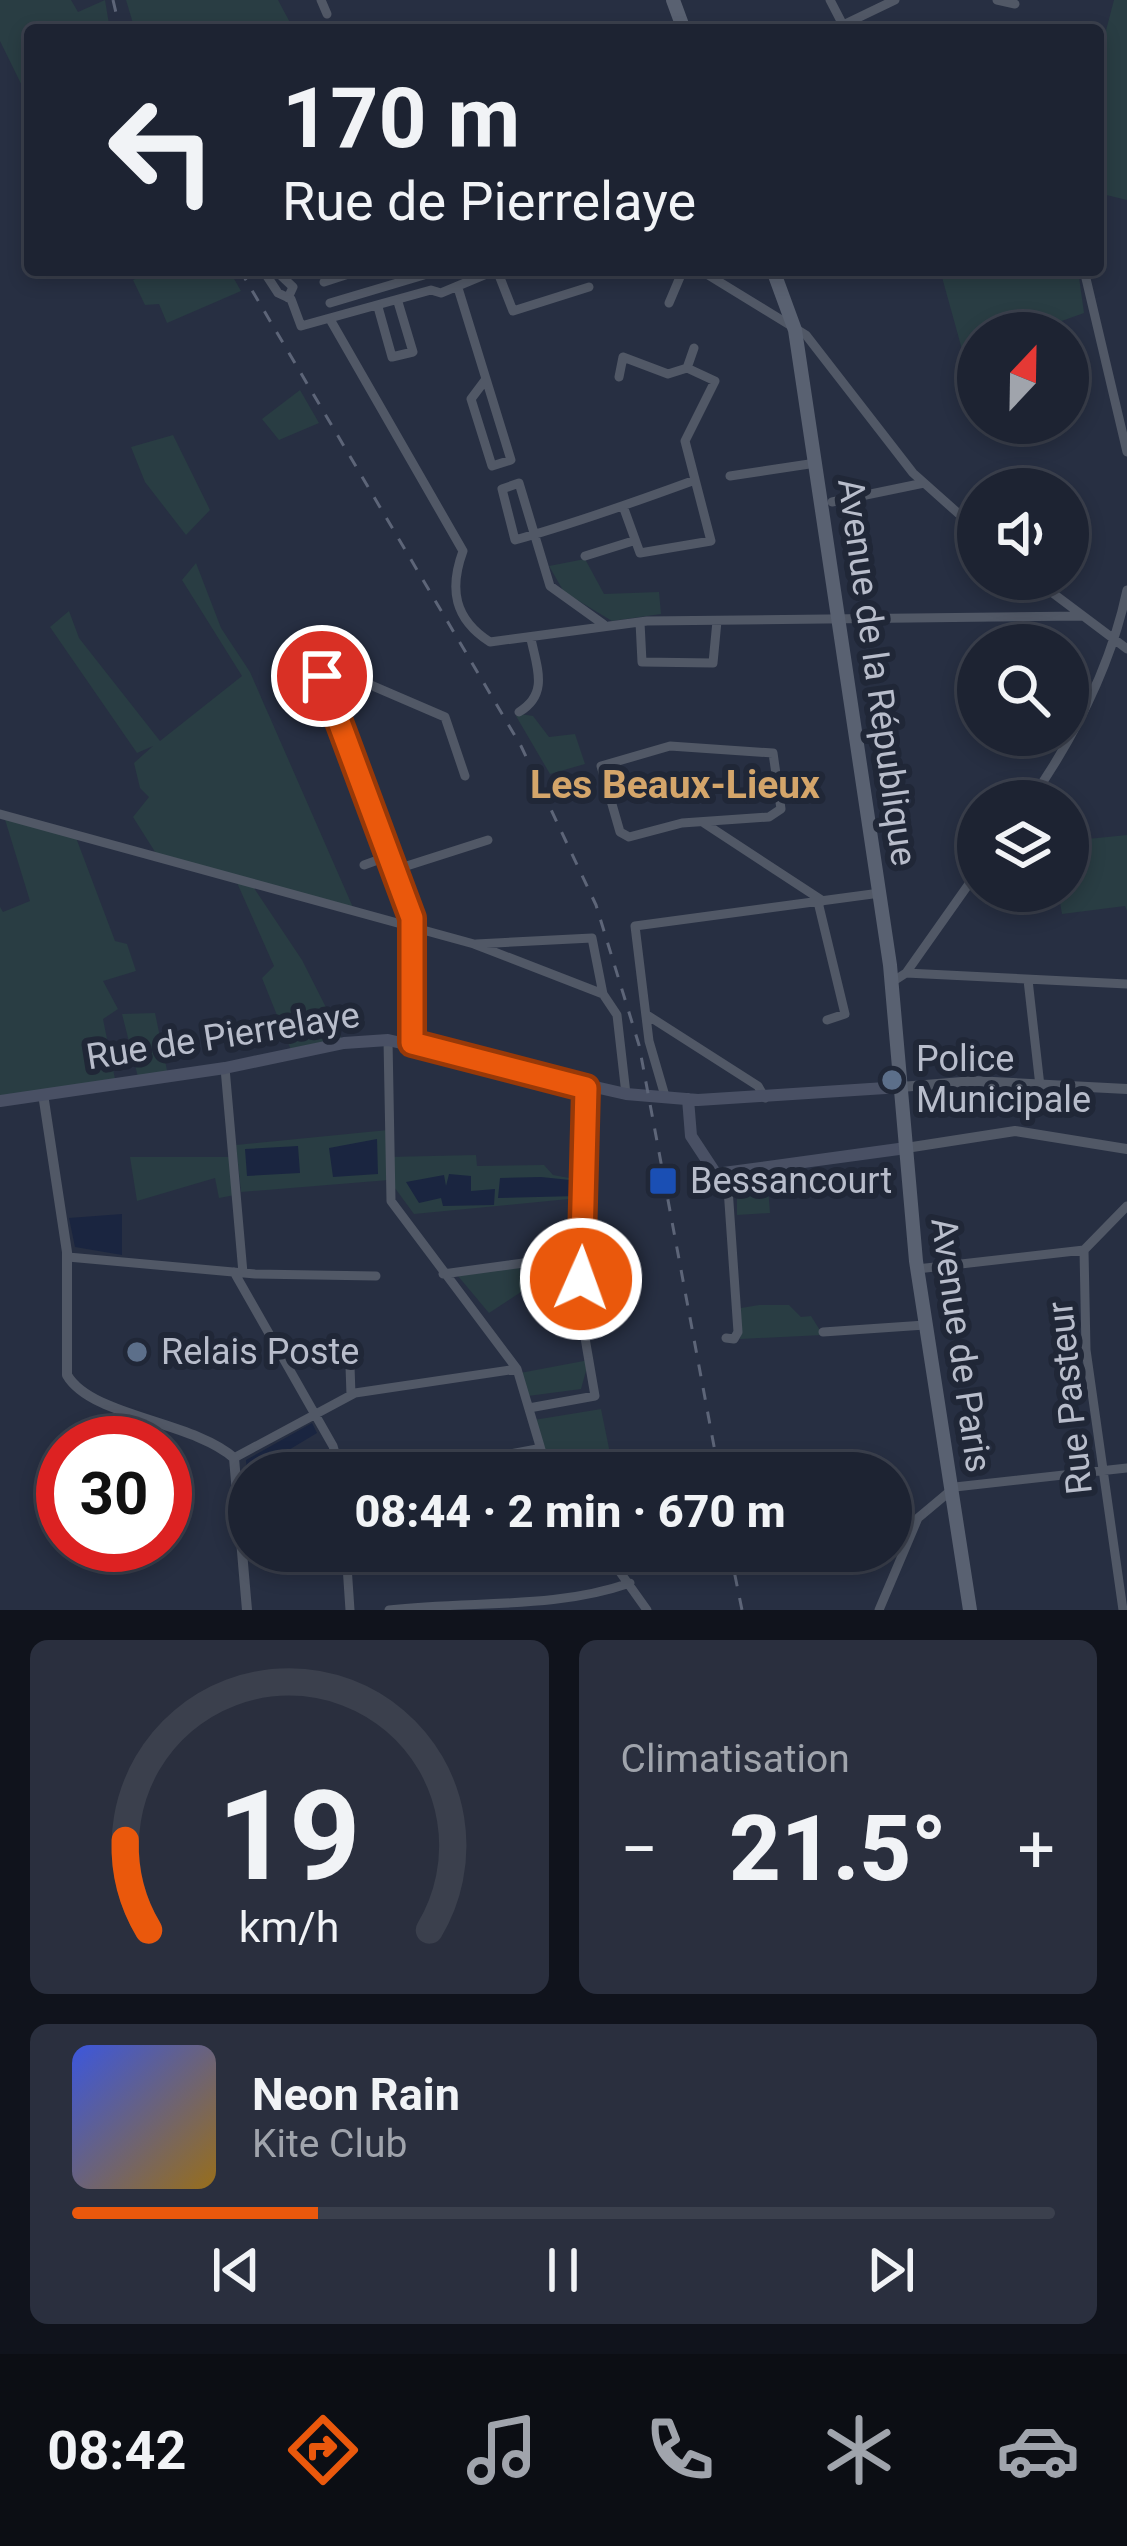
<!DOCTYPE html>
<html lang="fr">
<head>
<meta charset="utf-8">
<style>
	:root { --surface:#1d2332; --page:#2a2f3e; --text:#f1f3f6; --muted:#a0a4ac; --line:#3b404d; --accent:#ea580c }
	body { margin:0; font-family:Roboto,sans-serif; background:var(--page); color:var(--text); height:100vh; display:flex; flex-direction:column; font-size:45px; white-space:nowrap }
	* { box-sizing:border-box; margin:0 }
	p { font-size:39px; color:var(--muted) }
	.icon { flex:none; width:66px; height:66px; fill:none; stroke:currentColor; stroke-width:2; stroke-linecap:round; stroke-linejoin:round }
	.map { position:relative; height:1610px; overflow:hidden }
	.drawer { display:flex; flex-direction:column; gap:30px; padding:30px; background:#10131c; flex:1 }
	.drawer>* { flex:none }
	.guide { position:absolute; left:24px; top:24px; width:1080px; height:252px; border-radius:12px; box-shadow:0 6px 18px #0003,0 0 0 3px var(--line); background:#1d2332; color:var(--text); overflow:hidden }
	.needle { width:78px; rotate:22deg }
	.fabs { position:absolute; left:957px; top:312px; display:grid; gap:24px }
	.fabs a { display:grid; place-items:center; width:132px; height:132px; border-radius:50%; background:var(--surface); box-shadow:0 6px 18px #0003,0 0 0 3px var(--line); font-size:60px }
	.speed { position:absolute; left:36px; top:1416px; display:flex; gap:24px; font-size:60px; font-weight:700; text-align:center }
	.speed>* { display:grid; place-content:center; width:156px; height:156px; border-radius:50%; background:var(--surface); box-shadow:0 6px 18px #0003,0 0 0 3px var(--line); line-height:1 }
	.speed .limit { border:18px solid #d22; background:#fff; color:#111 }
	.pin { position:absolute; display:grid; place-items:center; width:102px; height:102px; color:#fff; margin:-51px; border:6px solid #fff; border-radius:50%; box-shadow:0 3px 12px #0007 }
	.me { position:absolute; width:132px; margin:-66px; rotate:2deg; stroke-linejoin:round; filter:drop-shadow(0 0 9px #0008) }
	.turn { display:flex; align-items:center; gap:42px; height:252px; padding:0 60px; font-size:54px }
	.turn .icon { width:156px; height:156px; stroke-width:2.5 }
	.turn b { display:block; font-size:84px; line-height:102px }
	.big { font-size:90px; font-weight:800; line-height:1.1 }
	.drawer .card { flex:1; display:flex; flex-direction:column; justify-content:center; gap:18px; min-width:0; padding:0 42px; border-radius:18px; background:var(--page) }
	.drawer .dial { align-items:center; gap:0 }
	.dial svg { height:312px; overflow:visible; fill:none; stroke:var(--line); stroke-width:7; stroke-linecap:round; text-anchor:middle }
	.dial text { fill:var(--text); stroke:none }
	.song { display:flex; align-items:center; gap:36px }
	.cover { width:144px; height:144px; border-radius:18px; background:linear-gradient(135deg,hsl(230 70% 55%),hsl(40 70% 35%)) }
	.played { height:12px; border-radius:6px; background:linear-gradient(90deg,var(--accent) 25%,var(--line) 25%) }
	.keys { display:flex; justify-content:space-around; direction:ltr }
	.heat { display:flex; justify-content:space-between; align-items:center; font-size:66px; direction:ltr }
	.drawer .tiles { flex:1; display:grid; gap:30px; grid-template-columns:1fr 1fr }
	.card:last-child { grid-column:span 2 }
	.trip { position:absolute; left:228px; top:1452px; width:684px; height:120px; border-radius:60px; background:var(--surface); box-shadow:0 6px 18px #0003,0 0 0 3px var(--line); font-weight:800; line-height:120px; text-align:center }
	.dock { display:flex; height:192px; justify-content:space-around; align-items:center; background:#0c0e14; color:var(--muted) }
	.dock .icon { width:84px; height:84px }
	.dock .current { color:var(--accent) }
	.dock b { font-size:54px; color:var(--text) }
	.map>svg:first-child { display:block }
</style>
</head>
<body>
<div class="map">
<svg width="1127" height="1610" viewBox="0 0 1127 1610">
	<rect width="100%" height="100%" fill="#272f42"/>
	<path fill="#293d43" d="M0 0H71L78 12 105 0 110 30H30V102L0 41Z
		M126 0H278L294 30H135Z
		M1114 0H1127V200L1098 193V61Z
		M157 270H229L241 291 167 323 159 304 145 305 133 280Z
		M940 270H1078L1084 313 1028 333H978V351L963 353Z
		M300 390 319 423 279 440 262 419Z
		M173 435 210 510 186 535 145 482 131 447Z
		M585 559 604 594 659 592 661 614 612 621 564 592 549 566Z
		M196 563 221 628 250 672 355 912 248 879 302 960 344 1043 293 1055 262 978 274 966 234 876 157 855 133 817 149 797 140 788 134 763 153 746 137 753 50 627 69 611 79 638 160 741 242 676 182 580Z
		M520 714 533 716 549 737 575 734 585 764 550 774 516 716Z
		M3 813 75 835 115 941 127 944 136 971 103 981 118 1009 103 1019 116 1084 0 1097V907L3 912 30 901Z
		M1127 835V911L1125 906 1062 914 1058 891H1068V841Z
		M155 1013 168 1075 139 1081 122 1014Z
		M388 1130V1157L476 1155 477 1166 544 1165 553 1175 580 1180 579 1198 414 1214 389 1180 241 1192 236 1145Z
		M130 1157H229L235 1195 219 1198 215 1178 137 1201Z
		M767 1175 770 1213 737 1215V1179Z
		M519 1267 524 1290 489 1313 458 1276Z
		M759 1305H789L801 1317 811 1316 823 1335 740 1339 741 1308Z
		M589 1360 581 1389 528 1396 520 1373Z
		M601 1409 614 1473H552L534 1420Z"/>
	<path fill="#1a2540" d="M377 1139 378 1174 333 1177 329 1148Z
		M298 1146 300 1173 247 1176 245 1149Z
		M449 1174 471 1176V1191L495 1189 494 1205 443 1206 441 1198 419 1203 406 1182 444 1175 446 1186Z
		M541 1177 580 1181 578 1196 498 1198 500 1178Z
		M122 1214V1255L75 1247 69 1218Z
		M312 1423 317 1433 247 1475 246 1460Z"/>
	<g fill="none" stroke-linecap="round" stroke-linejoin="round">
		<path stroke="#515866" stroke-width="9" d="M321 0 327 14
			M830 0 843 25 895 0
			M997 0 1015 4
			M263 270 278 293 291 299 301 326 431 290 441 293 496 270
			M275 270 293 287 288 298
			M497 270 513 311 589 287
			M700 270 806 335 913 473 978 531
			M1084 270 1127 452
			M324 282 361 270
			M458 288 511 460 492 466 471 399 486 379
			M330 303 424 275
			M669 303 683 270
			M378 307 392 357 413 352 398 302
			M331 321 463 551C449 589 454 619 490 642L647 621 1082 616
			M619 377 623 357 668 374 687 368
			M730 476 816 463
			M832 502 924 483
			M623 506 640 553 711 541 685 441 715 381 687 368 694 348
			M585 556 633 541
			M1034 579 1127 649
			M640 622 642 662 713 663 717 621
			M603 624 550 586 519 483 502 489 515 540C576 523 635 502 695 480
			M315 664 331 693 414 929
			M331 693 366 683 445 717 465 776
			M519 712C549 694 537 668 531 639
			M670 746 773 753 781 809 769 817 682 823 629 837 620 832 601 766Z
			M1030 801C1074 738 1111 666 1127 590
			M0 814 474 944 603 994
			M704 823 823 901
			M364 865 386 857
			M391 871 488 840
			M818 902 845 1014 827 1020
			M409 928 412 1043
			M476 944 592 938 603 994
			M906 973 1127 984
			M1028 980 1040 1086
			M892 982 906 973 978 871
			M603 994 617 1015 626 1094
			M647 1015 758 1086 765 1098
			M388 1040 391 1201 517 1369 548 1473
			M225 1068 243 1273
			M665 1096 649 1041 635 926 880 893
			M1084 1250 1086 1350 1123 1610
			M68 1257 255 1274 376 1276
			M917 1269 1084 1250 1127 1206
			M234 1272 333 1446 341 1473
			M443 1274 582 1255
			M823 1332 925 1325
			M726 1338 734 1339 738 1332 727 1174
			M350 1366 351 1395
			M529 1408 595 1396 579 1303 586 1088
			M234 1458 355 1393 517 1369
			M405 1473 537 1449
			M346 1551 350 1610
			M605 1551 647 1610
			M389 1610C473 1600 552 1610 630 1583
			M879 1610 918 1518 955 1487 1127 1468"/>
		<path stroke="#515866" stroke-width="10" d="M901 1087 974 1081 1127 1089
			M43 1094 67 1252V1375C91 1417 193 1421 234 1458L247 1610
			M906 1148 1015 1131 1127 1149"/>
		<path stroke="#495064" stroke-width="12" d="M688 1099 691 1136 716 1174 906 1148
			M0 1101 225 1068 344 1043 388 1040 626 1094 698 1100 901 1087"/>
		<path stroke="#596171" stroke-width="14" d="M673 0 684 30
			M773 270 795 330 890 965 916 1261 970 1610"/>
		<path stroke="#5d6578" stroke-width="3" stroke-dasharray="12 12" stroke-linecap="butt" d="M113 0 120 30
			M240 270 521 746 596 905 639 1045 719 1473
			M730 1551 742 1610"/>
	</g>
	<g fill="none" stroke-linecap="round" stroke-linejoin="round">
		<defs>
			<path id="route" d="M322 676 412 918V1043L586 1088 581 1279"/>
		</defs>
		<use href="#route" stroke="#983908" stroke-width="30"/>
		<use href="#route" stroke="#ea580c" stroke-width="21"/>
	</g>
	<g fill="#5c6f8a" stroke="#202737" stroke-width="4.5">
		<circle cx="892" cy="1080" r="12"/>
		<circle cx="137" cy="1352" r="12"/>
	</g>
	<rect fill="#1a4fb4" stroke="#202737" stroke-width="4.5" x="648" y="1166" width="30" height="30" rx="6"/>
	<g text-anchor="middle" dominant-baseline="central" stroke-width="12" stroke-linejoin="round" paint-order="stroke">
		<g font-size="36" fill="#b8bdcb" stroke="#202737">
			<text transform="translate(877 672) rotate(82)">Avenue de la République</text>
			<text transform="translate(223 1036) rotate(-9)">Rue de Pierrelaye</text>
			<text transform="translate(961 1345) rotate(82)">Avenue de Paris</text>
			<text transform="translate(1070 1398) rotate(-96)">Rue Pasteur</text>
		</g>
		<g font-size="36" fill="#b8bdcb" stroke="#202737" text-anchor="start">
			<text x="916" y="1059">Police<tspan x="916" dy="41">Municipale</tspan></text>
			<text x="690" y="1181">Bessancourt</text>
			<text x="161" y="1352">Relais Poste</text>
		</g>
		<g font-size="39" font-weight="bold" fill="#d4a56a" stroke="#202737">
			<text x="675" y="785">Les Beaux-Lieux</text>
		</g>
	</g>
</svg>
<div class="fabs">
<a><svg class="needle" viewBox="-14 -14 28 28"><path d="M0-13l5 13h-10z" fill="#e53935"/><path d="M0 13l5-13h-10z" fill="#a0a4ac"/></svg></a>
<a><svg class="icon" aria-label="sound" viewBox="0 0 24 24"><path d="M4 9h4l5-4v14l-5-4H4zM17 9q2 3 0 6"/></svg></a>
<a><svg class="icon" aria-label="search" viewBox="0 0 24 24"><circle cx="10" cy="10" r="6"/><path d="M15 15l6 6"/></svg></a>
<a><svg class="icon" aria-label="layers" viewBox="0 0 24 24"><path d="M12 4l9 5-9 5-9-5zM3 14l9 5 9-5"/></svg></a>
</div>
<div class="speed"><div class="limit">30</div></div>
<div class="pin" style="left:322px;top:676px;background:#d93025"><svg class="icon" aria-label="arrive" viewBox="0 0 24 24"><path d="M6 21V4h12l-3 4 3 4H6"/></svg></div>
<svg class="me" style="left:581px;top:1279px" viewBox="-20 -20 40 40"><circle r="17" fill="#ea580c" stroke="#fff" stroke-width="3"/><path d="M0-11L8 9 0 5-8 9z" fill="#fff"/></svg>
<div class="trip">08:44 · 2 min · 670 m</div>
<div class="guide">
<div class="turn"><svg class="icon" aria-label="left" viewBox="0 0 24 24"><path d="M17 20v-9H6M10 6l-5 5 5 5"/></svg><div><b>170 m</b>Rue de Pierrelaye</div></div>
</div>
</div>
<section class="drawer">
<div class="tiles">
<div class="card dial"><svg viewBox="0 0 100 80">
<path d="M14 69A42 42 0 1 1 86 69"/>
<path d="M14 69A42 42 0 0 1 8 46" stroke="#ea580c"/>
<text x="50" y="56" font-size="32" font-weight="700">19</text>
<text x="50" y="72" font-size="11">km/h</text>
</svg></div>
<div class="card"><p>Climatisation</p>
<div class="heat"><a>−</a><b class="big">21.5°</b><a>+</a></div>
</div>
<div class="card">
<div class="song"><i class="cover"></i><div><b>Neon Rain</b><p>Kite Club</p></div></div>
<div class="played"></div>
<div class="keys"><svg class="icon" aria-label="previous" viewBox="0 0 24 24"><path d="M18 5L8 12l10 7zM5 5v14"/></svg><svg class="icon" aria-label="pause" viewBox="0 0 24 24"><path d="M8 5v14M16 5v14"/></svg><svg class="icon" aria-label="next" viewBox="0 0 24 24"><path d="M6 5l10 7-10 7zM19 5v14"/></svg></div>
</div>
</div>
</section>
<nav class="dock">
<b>08:42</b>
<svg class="icon current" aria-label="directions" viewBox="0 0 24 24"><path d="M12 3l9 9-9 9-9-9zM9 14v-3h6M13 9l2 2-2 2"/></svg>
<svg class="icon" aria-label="music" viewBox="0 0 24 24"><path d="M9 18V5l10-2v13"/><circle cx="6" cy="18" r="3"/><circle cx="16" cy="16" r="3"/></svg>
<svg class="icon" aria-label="phone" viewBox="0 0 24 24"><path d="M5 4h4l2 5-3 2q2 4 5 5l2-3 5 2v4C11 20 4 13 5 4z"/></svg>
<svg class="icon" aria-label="climate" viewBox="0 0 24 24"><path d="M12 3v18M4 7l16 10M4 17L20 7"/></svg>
<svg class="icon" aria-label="car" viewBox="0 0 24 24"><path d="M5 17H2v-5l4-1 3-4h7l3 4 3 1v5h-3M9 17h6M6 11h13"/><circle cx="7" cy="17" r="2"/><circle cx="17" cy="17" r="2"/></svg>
</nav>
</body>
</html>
